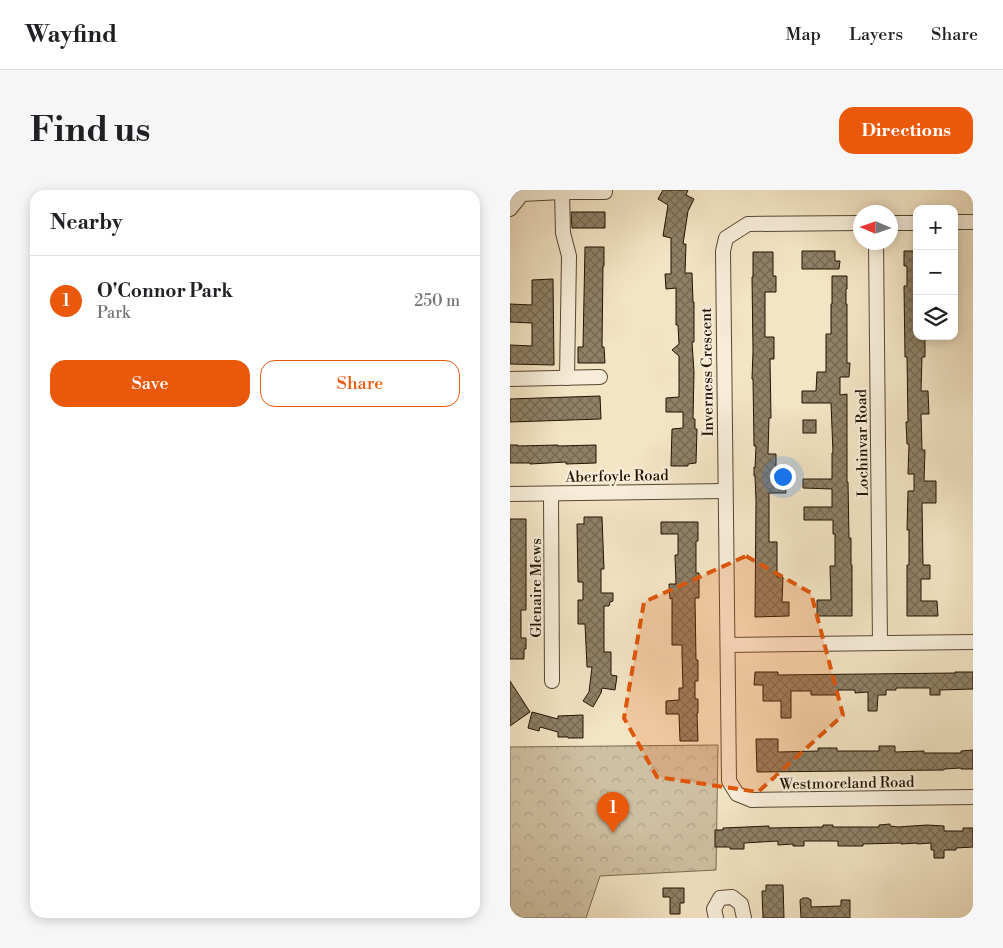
<!DOCTYPE html>
<html lang="en">
<head>
<meta charset="utf-8">
<style>
	body { margin:0; font-family:"Libre Bodoni",serif; background:#f6f6f6; color:#202124 }
	.controls { position:absolute; right:15px; top:15px; display:grid; overflow:hidden; border-radius:10px; box-shadow:0 2px 12px #0003 }
	.controls button { width:45px; height:45px; display:grid; place-items:center; padding:0; border:0; border-bottom:1px solid #e0e0e0; background:#fff; color:#202124; font:25px sans-serif }
	.compass { position:absolute; left:343px; top:15px; width:45px; height:45px; border-radius:50%; background:#fff; box-shadow:0 2px 12px #0003; rotate:272deg }
	.you { position:absolute; left:272px; top:286px; width:18px; height:18px; margin:-12px; border:4px solid #fff; border-radius:50%; background:#1a73e8; box-shadow:0 0 0 8px #1a73e833 }
	.badge { display:grid; place-items:center; width:32px; height:32px; border-radius:50%; background:#ea580c; color:#fff; font-size:16px; font-weight:700 }
	.pin { position:absolute; translate:-50% -41px; filter:drop-shadow(0 1px 2px #0008) }
	.pin::after { content:''; position:absolute; top:26px; width:18px; height:15px; background:inherit; clip-path:polygon(0 0,100% 0,50% 100%) }
	.list { margin:0; padding:0; list-style:none }
	h2 { display:flex; justify-content:space-between; align-items:center; height:65px; margin:0; padding:0 20px; font-size:21px }
	h2 small { font-size:16px; font-weight:400; color:#757577 }
	.list li { display:grid; grid-template-columns:32px 1fr auto; gap:15px; align-items:center; box-sizing:border-box; height:90px; padding:0 20px; border-top:1px solid #e0e0e0 }
	.list b { display:block; font-size:19px; white-space:nowrap }
	.list p { margin:0; font-size:16px; white-space:nowrap; color:#757577 }
	.list em { font-size:16px; font-style:normal; color:#757577 }
	.actions { display:flex; gap:10px; padding:15px 20px }
	.actions a { flex:1; padding:11px 0; border:1px solid #ea580c; border-radius:15px; text-align:center; font-size:18px; color:#ea580c }
	.actions .main { background:#ea580c; color:#fff }
	.icon { flex:none; width:28px; height:28px; fill:none; stroke:currentColor; stroke-width:2; stroke-linecap:round; stroke-linejoin:round }
	.map { position:relative; flex:none; width:463px; height:728px; overflow:hidden; border-radius:15px }
	header { display:flex; align-items:center; gap:30px; box-sizing:border-box; height:70px; padding:0 25px; background:#fff; border-bottom:1px solid #e0e0e0 }
	header strong { font-size:24px }
	nav { display:flex; gap:28px; margin-inline-start:auto; font-size:18px }
	.intro { display:flex; align-items:center; justify-content:space-between; box-sizing:border-box; height:120px; padding:0 30px }
	h1 { margin:0; font-size:35px }
	.button { padding:12px 22px; border-radius:15px; background:#ea580c; color:#fff; font-size:18px; font-weight:700 }
	main { display:flex; gap:30px; padding:0 30px }
	aside { flex:1; background:#fff; border-radius:15px; box-shadow:0 2px 12px #0003 }
	.map>svg:first-child { display:block }
	.park { fill:url(#park-crowns); stroke:#7a6a52 }
	.building { fill:url(#building-cross-hatch); stroke:#231301 }
	.lines { fill:none; stroke-linecap:round; stroke-linejoin:round }
	.minor-casing { stroke:#574732; stroke-width:16 }
	.minor { stroke:#f7edd9; stroke-width:14 }
	.marked { fill:#de560b; fill-opacity:0.2; stroke:#de560b; stroke-width:4; stroke-dasharray:10 6; stroke-linejoin:round }
	.labels { text-anchor:middle; stroke-width:4.5; stroke-linejoin:round; paint-order:stroke }
	.street-label { font-size:15px; fill:#231301; stroke:#f7edd9 }
</style>
</head>
<body>
<header>
<strong>Wayfind</strong>
<nav><a>Map</a><a>Layers</a><a>Share</a></nav>
</header>
<div class="intro"><h1>Find us</h1><a class="button">Directions</a></div>
<main>
<aside>
<h2>Nearby<small></small></h2>
<ul class="list">
<li><span class="badge">1</span><div><b>O'Connor Park</b><p>Park</p></div><em>250 m</em></li>
</ul>
<div class="actions"><a class="main">Save</a><a>Share</a></div>
</aside>
<div class="map">
<svg width="463" height="728" viewBox="0 0 463 728">
	<defs>
		<pattern id="park-crowns" width="20" height="18" patternUnits="userSpaceOnUse" patternTransform="scale(1.25)"><rect width="20" height="18" fill="#d0c0a3"/><path d="M2 6a3 3 0 1 1 6 0M12 15a3 3 0 1 1 6 0" fill="none" stroke="#b2a48b"/></pattern>
		<pattern id="building-cross-hatch" width="8" height="8" patternUnits="userSpaceOnUse" patternTransform="scale(1.25)"><rect width="8" height="8" fill="#8f8066"/><path d="M0 0l8 8M0 8l8-8" fill="none" stroke="#746852"/></pattern>
	</defs>
	<rect width="100%" height="100%" fill="#f3e4c4"/>
	<filter id="stains"><feTurbulence type="fractalNoise" baseFrequency=".004" numOctaves="4"/><feColorMatrix values="0 0 0 0 .2 0 0 0 0 .09 0 0 0 0 .02 0 0 0 .5 -.17"/></filter>
	<radialGradient id="worn" r=".72"><stop offset=".6" stop-color="#630" stop-opacity="0"/><stop offset="1" stop-color="#630" stop-opacity=".3"/></radialGradient>
	<path class="park" d="M208,555L206,680L90,686L76,728H0V557Z"/>
	<g class="building">
		<path d="M153,0H178L176,5L184,9L178,21L173,54H176L175,83H182L183,112H184V152H182L184,182L183,229H185V239H187L186,273L178,274V276H161L162,239L173,238V222H156V208L169,207V166L162,160L169,154L168,135H166V98L156,99L155,84H161V48L153,46L158,15L148,9Z"/>
		<path d="M61,22H95V38H62Z"/>
		<path d="M75,57H94V76H93L92,157H94L95,173H68V157H73Z"/>
		<path d="M292,61H325V71H330L329,79H292Z"/>
		<path d="M394,61H407V146H415V167H412L411,201H418L419,224H411L412,260H415L414,291H426V313H412L413,375H420V389H411V411H427L428,426H397V375H399V340H397L398,301H404V284H398L399,254H397L396,232H398L397,167H395L394,96H397V76H394Z"/>
		<path d="M243,62H263V86H266V102H255V147H264V169H260L261,228H259L258,264H266V291H272V295L275,294L276,303H259V352H267V387H273L272,412H279V426L245,427L246,310L245,286H244V277L245,278L246,256H244L243,189H242L243,161L242,87H243Z"/>
		<path d="M322,86H337V99H336V114H337V173H340L339,187H330V205L337,204V292H338L339,348H341V375H342V426H307V410H321L320,376H325V344H323V330H294V317H322V299L293,298V289H322V263H323L321,213H292V201H306L307,182H316V144H321V114H322Z"/>
		<path d="M43,89L44,175L0,174V155L22,156V133L0,132V114L22,115V90Z"/>
		<path d="M90,206L91,229L0,232V209Z"/>
		<rect x="293" y="230" width="13" height="13"/>
		<path d="M0,255H8V256L48,255V256L86,255V273L56,274V272L20,274V273H0Z"/>
		<path d="M74,327H92L94,379H91V403H103V411L100,412L99,416H94V462H101V485L107,486L105,500L92,498L91,503L83,517L73,511L79,502L82,477H77L75,434H68V410H73V392H68L67,334H74Z"/>
		<path d="M0,329H16V420H11V448H16V459H14V469H0Z"/>
		<path d="M151,332H188V351H186V383H189V408H185L186,470H188V491H185V509H188V523H187L188,551H170L169,524H156V511L169,510V498H173L172,464V455H162V408L160,409L159,394H166L165,365H168V344H151Z"/>
		<path d="M245,482H268V485L445,483V482H463V499L430,500V505H420V498H386V500H376V505H368L367,521H358V502L345,503V500H328V505H301V501H281V528H271V511H253V495H244Z"/>
		<path d="M0,491L20,522L0,536Z"/>
		<path d="M22,522L48,529V526L73,525V548H58V547H48V542L30,537L29,541L18,538Z"/>
		<path d="M246,549H268V562L308,561V558H327V561H369V556H385V562L414,561V563H451V561L463,560V579H451V578L434,579V580L247,582Z"/>
		<path d="M380,634V636L388,637L417,635L434,636V641H453V638H463V657L446,658V660H434V668H424V660H421V653L407,654V653L391,654V653L353,654V656H328V651H294V656H283V654L268,655V651L234,653V659H220V657H205V640H213V638L259,636V638L313,637V635H323V637H369V635Z"/>
		<path d="M256,695H273L274,728H253L252,701H256Z"/>
		<path d="M153,698H174V713H170V724H160V707H153Z"/>
		<path d="M293,708H298L301,710V717L331,716V710H340V728H291L290,710Z"/>
	</g>
	<g class="lines">
		<defs>
			<g id="minor">
				<path d="M52,2L53,43L59,66L57,188"/>
				<path d="M0,19L12,4L52,2H95"/>
				<path d="M444,32H463"/>
				<path d="M350,33L238,34L216,48L213,61L219,591L227,604L242,610L463,607"/>
				<path d="M380,33H407"/>
				<path d="M366,52L370,453"/>
				<path d="M0,189L90,187"/>
				<path d="M0,304L215,301"/>
				<path d="M41,304L42,491"/>
				<path d="M218,455L463,452"/>
				<path d="M206,728L204,719L210,708L222,707L231,714L234,728"/>
			</g>
		</defs>
		<use href="#minor" class="minor-casing"/>
		<use href="#minor" class="minor"/>
	</g>
	<path class="marked" d="M236,366L301,403L333,525L248,602L147,587L114,528L134,412Z"/>
	<g class="labels">
		<g class="street-label">
			<text transform="translate(197 182) rotate(-91)" y="5">Inverness Crescent</text>
			<text transform="translate(352 253) rotate(-91)" y="5">Lochinvar Road</text>
			<text transform="translate(107 286) rotate(-1)" y="5">Aberfoyle Road</text>
			<text transform="translate(26 398) rotate(-90)" y="5">Glenaire Mews</text>
			<text transform="translate(337 593) rotate(-1)" y="5">Westmoreland Road</text>
		</g>
	</g>
	<rect width="100%" height="100%" filter="url(#stains)"/>
	<rect width="100%" height="100%" fill="url(#worn)"/>
</svg>
<div class="controls">
<button>+</button>
<button>−</button>
<button><svg class="icon" aria-label="layers" viewBox="0 0 24 24"><path d="M12 4l9 5-9 5-9-5zM3 14l9 5 9-5"/></svg></button>
</div>
<svg class="compass" viewBox="-18 -18 36 36"><path d="M0-13l5 13h-10z" fill="#e53935"/><path d="M0 13l5-13h-10z" fill="#757577"/></svg>
<div class="you"></div>
<div class="pin badge" style="left:103px;top:643px">1</div>
</div>
</main>
</body>
</html>
